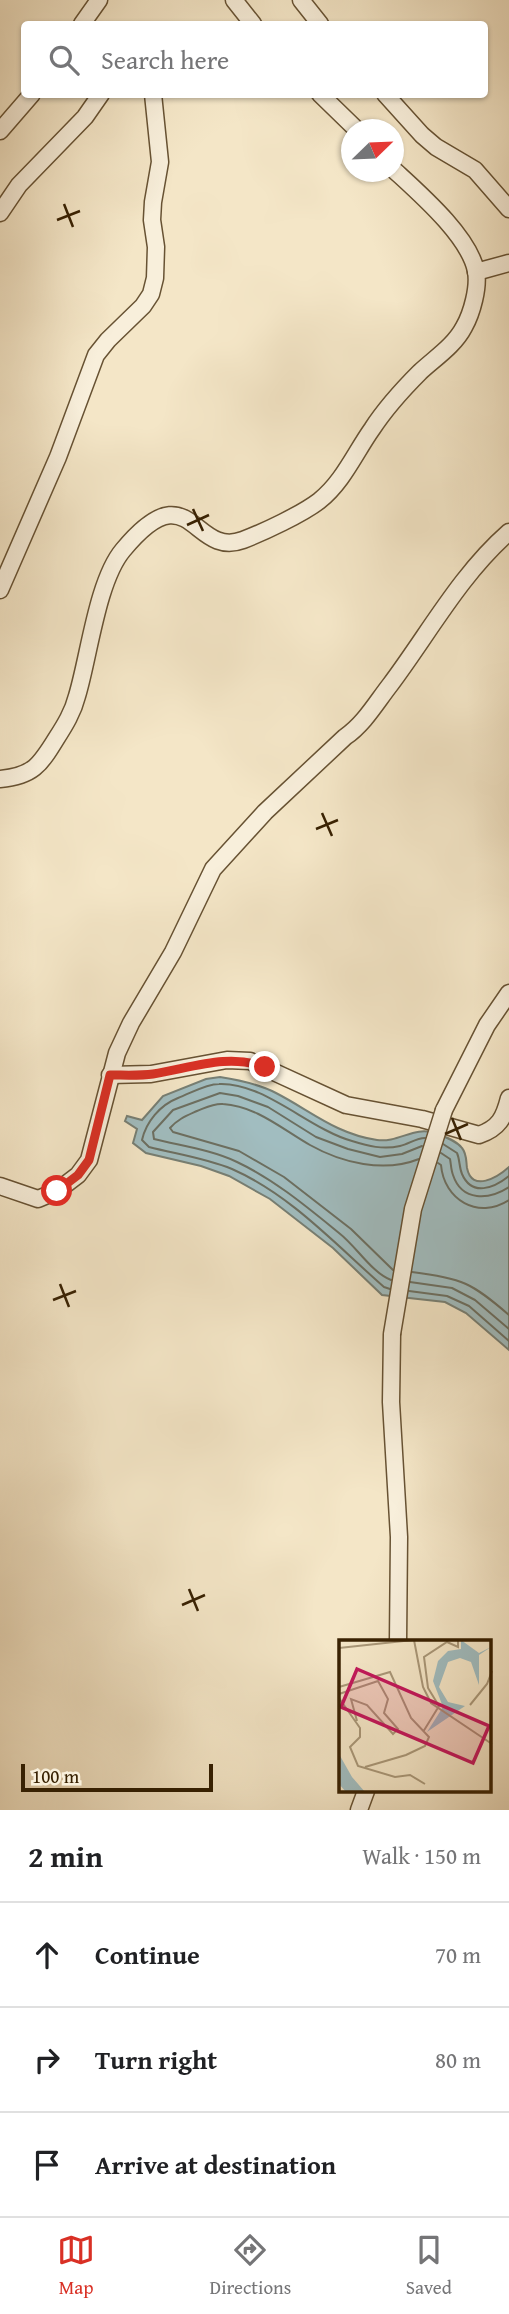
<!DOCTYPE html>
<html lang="en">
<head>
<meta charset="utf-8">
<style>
	body { margin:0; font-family:"Gentium Book Plus",serif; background:#f6f6f6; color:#202124 }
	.compass { position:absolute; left:341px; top:119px; width:63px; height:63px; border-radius:50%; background:#fff; box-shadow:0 2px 5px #0004; rotate:67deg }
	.scale { position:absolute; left:21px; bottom:18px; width:192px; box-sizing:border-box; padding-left:7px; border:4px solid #382102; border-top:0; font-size:19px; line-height:24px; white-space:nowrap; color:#382102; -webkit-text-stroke:5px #f8efdb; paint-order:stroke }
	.stop { position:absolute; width:21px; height:21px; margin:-16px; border:5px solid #d93025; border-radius:50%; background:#fff }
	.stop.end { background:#d93025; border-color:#fff; box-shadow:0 2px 7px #0008 }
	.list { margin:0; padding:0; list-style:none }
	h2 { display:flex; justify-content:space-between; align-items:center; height:91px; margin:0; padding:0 28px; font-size:30px }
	h2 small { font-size:23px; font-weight:400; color:#757577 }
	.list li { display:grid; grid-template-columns:46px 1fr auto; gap:21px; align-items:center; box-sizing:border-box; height:105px; padding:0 28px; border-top:2px solid #e0e0e0 }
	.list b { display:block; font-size:26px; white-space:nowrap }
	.list em { font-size:23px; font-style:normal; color:#757577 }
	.icon { flex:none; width:38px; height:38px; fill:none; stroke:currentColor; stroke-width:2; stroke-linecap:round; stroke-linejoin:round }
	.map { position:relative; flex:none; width:509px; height:1810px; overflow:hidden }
	.search { position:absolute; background:#fff; box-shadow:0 2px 5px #0004; left:21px; right:21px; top:21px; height:77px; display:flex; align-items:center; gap:18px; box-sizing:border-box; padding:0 24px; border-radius:7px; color:#757577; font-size:26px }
	.sheet { height:406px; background:#fff }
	nav { display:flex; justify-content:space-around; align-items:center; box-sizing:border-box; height:98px; border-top:2px solid #e0e0e0; background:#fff; font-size:19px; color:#757577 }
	nav a { display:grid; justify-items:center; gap:4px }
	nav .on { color:#d93025 }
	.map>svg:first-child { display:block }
	.water { fill:#a1bdc0; stroke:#777f74; stroke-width:2 }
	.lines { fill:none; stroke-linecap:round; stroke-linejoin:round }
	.shore { stroke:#6c6f61; stroke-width:2 }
	.minor-casing { stroke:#675233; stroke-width:19 }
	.minor { stroke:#f8efdb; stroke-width:16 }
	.minor-bridge-casing { stroke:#675233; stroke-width:19; stroke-linecap:butt }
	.minor-bridge { stroke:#f8efdb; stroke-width:16 }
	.route { stroke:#d93025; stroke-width:9 }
	.ticks { fill:none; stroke:#382102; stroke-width:2.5 }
	.inset-road { fill:none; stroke:#a99778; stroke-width:2 }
	.view { fill:#c2185b; fill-opacity:0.15; stroke:#c2185b; stroke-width:3.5 }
	.inset-edge { fill:none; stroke:#382102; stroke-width:3.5 }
</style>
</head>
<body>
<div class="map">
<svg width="509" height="1810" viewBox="0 0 509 1810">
	<rect width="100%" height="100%" fill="#f4e6c7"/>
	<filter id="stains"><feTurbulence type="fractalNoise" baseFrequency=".00286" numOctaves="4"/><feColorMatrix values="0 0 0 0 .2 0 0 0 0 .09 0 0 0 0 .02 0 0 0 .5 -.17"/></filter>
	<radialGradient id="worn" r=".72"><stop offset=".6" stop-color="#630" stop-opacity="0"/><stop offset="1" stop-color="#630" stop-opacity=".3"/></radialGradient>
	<path class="water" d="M220,1077C239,1080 259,1084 276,1093C311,1111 336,1134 377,1140C398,1143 415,1126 434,1133C443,1136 456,1140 462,1148C467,1154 466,1161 467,1168C472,1193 498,1177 509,1167V1350L466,1313L445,1302L382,1295L333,1248L270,1199L229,1176L201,1166L146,1153L133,1143L137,1129L125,1121L127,1116L142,1120L163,1096L206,1079Z"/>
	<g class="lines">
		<g class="shore">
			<path d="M443,1144L457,1153C460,1160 459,1167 462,1174C472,1197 494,1188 509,1176"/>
			<path d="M441,1153L450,1159C451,1164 451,1170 453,1175C462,1202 489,1200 509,1187"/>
			<path d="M438,1163L441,1165C444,1200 478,1220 509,1200"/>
			<path d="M393,1270L351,1229L284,1177L239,1151L173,1132L170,1128C178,1119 186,1116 197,1111C205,1108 214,1103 223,1104C256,1106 282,1129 310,1145C342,1163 384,1173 419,1159"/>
			<path d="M412,1272C462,1278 472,1283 509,1315"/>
			<path d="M391,1280C371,1272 357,1247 339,1233C307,1207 275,1180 237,1162C212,1150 182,1146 154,1139L153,1132L173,1110L220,1093L238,1096L268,1107L316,1137L348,1149L380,1157L402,1154L422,1146"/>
			<path d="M410,1282L452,1288L475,1300L509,1329"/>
			<path d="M390,1289L384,1287C336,1245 291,1195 232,1169C205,1158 176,1154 149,1147L142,1140C146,1122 160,1105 178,1098C191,1093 206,1084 219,1084C264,1082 309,1129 352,1141C368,1146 383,1150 400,1146C409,1144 416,1138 425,1138"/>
			<path d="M409,1291L447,1296L469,1306L509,1341"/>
		</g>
		<defs>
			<g id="minor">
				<path d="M234,0L253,24"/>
				<path d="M301,0L320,24"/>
				<path d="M82,24L99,0"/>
				<path d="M320,94L357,130"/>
				<path d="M385,94L422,135L436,147L475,170L509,209"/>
				<path d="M0,131L32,94"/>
				<path d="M0,213L19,185L85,117L101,94"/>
				<path d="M476,272L509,263"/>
				<path d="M0,590L58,457L96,355L108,340L143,306L151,294L155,278L156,247L152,220L153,202L160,162L153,94"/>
				<path d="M0,779C33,776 40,765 56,739C65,725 73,712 77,696C89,657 97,581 123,550C191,468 192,559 243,540C264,532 302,514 319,501C343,482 355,453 372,429C385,409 403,389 420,372C435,358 454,346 464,327C472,313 479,287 476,271C469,236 419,193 393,169"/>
				<path d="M110,1075L151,1074L227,1060L250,1061L346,1105L422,1119L479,1135C499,1128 504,1118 509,1098"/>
				<path d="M444,1110L487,1025L509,993"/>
				<path d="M0,1186L38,1199L57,1191L78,1175L89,1160L117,1053L131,1023L173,952L213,869L265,812L345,737C364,724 376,703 390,685C429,633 460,575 509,532"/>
				<path d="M392,1334L391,1402L399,1537L398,1642"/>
				<path d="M359,1810L366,1791"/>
			</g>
		</defs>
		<use href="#minor" class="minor-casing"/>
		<use href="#minor" class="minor"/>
		<defs>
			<path id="minor-bridge" d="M392,1334L413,1209L444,1110"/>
		</defs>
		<use href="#minor-bridge" class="minor-bridge-casing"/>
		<use href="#minor-bridge" class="minor-bridge"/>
	</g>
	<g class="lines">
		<path class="route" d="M57,1191L78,1175L89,1160L110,1075C124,1075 139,1076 153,1074C191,1068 228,1053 265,1067"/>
	</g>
	<path class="ticks" d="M64,204L73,227M57,220L80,211M193,509L203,531M187,525L209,515M322,813L332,836M316,829L338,820M452,1118L461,1140M445,1134L468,1124M60,1284L69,1307M53,1300L76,1291M189,1589L198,1611M182,1605L205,1595"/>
	<g transform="translate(339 1640)">
		<rect width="152" height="152" fill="#f4e6c7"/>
		<path d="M122,0L140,13L152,7L140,15V45L132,22L121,18L109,22L100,47L109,62L126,66L88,92L104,67L94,41L99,21L109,11L122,9ZM0,114L13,137L26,152H7L0,144Z" fill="#a1bdc0"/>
		<path class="inset-road" d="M75,0L84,47L92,63L153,104M0,8L74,0M0,47L51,32L72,78L90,97L86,106L67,115L26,127M0,54L39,41L49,59L45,73L59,89L54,94L28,65L12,59L18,81M0,58L21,88V97L11,107L19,126L56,137L71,135L86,144M131,65L148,44L153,31M84,92L100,66L89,48L85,17L108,2L119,7V0"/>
		<path class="view" d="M18,29L150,86L134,123L2,67Z"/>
		<rect width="152" height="152" class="inset-edge"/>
	</g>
	<rect width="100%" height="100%" filter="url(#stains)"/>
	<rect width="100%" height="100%" fill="url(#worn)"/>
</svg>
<svg class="compass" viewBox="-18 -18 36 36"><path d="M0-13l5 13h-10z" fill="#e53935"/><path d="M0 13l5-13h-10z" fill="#757577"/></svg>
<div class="scale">100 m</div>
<div class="stop" style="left:57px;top:1191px"></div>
<div class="stop end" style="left:265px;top:1067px"></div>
<div class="search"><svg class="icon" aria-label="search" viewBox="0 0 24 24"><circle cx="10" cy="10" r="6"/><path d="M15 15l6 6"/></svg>Search here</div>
</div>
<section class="sheet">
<h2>2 min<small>Walk · 150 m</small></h2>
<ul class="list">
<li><svg class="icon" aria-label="ahead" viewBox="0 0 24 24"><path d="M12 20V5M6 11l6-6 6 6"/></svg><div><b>Continue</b></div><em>70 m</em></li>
<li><svg class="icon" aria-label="right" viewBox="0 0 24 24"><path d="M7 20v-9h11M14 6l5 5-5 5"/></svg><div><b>Turn right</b></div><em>80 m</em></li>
<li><svg class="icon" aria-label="arrive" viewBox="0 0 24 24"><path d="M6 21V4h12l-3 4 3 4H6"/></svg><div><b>Arrive at destination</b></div></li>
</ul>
</section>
<nav>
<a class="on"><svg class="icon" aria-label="map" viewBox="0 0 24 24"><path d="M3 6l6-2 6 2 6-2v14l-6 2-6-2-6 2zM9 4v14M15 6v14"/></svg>Map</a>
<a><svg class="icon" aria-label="directions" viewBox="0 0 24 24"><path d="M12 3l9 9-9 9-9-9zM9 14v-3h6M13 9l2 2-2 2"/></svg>Directions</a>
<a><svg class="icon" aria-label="saved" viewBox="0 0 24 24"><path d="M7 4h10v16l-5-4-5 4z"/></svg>Saved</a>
</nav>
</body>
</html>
